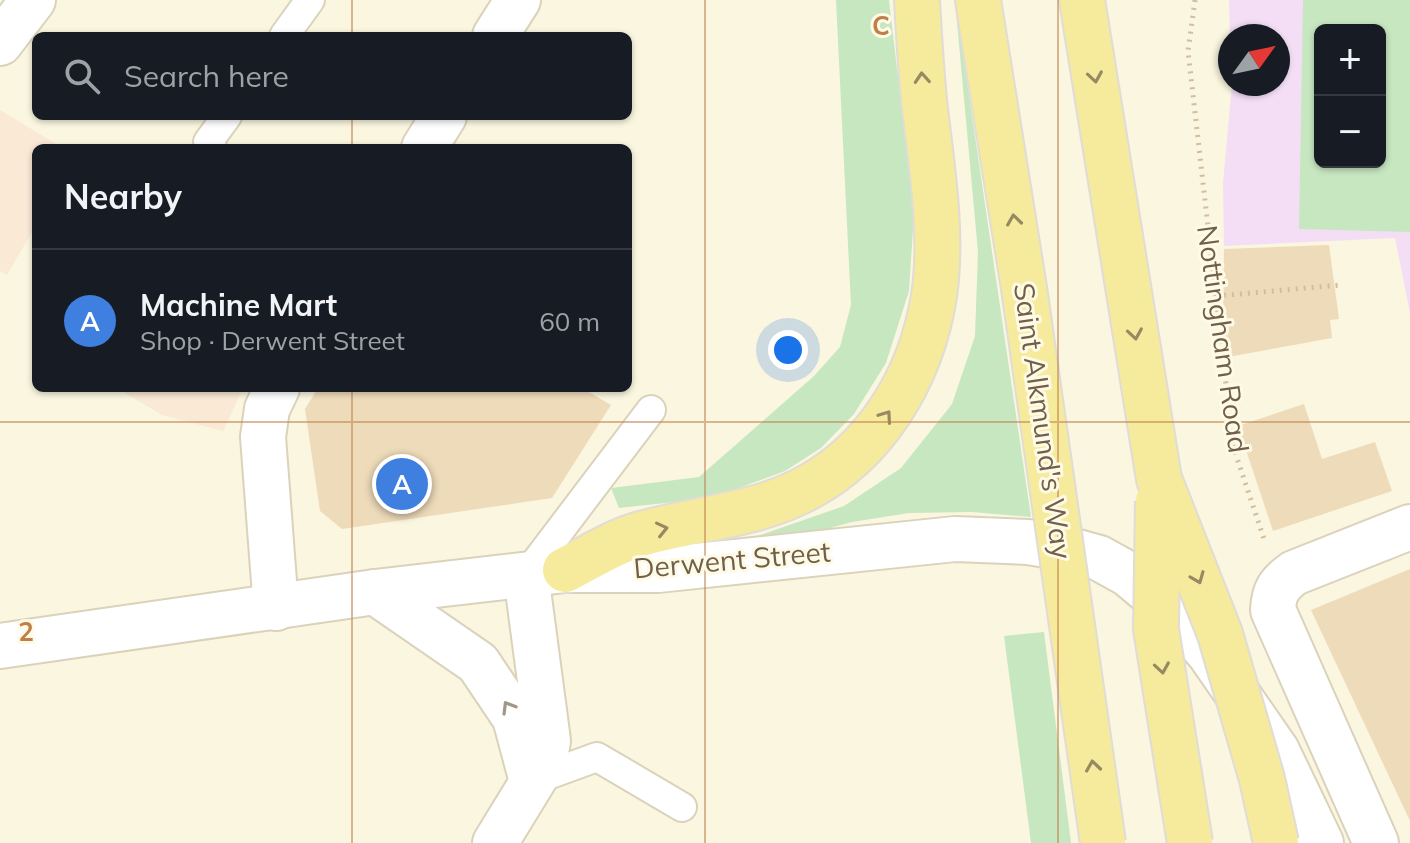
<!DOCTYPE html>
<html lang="en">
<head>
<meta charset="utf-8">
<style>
	body { margin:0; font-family:Mulish,sans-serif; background:#242831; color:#f1f3f6 }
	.controls { position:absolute; right:24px; top:24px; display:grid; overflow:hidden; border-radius:12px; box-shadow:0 2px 6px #0004 }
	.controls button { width:72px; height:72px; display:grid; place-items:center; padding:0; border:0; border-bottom:2px solid #363941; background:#171b24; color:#f1f3f6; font:40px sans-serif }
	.compass { position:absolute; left:1218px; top:24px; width:72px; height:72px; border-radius:50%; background:#171b24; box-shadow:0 2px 6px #0004; rotate:57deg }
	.you { position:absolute; left:788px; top:350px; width:28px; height:28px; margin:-20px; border:6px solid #fff; border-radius:50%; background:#1a73e8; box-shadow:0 0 0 12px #1a73e833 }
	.badge { display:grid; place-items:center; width:52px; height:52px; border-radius:50%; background:#de8e4b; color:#fff; font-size:26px; font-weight:700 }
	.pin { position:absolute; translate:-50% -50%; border:4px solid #fff; box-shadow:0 2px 8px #0006 }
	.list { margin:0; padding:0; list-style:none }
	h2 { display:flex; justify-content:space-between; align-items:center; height:104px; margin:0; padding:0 32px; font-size:34px }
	h2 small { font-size:26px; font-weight:400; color:#9ea1a6 }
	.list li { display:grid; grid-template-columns:52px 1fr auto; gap:24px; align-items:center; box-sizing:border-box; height:144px; padding:0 32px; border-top:2px solid #363941 }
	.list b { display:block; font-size:30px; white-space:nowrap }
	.list p { margin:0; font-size:26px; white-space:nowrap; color:#9ea1a6 }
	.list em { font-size:26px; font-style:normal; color:#9ea1a6 }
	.icon { flex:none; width:44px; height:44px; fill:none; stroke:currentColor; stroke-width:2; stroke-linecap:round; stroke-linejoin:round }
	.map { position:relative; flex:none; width:1410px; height:843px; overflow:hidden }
	.search { position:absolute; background:#171b24; box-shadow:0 2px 6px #0004; left:32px; top:32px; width:600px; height:88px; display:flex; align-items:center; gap:20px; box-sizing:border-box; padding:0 28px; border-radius:12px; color:#9ea1a6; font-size:30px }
	.panel { position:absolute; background:#171b24; box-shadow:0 2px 6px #0004; left:32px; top:144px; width:600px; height:248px; border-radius:12px }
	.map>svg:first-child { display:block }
	.commercial { fill:#fae9d5 }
	.education { fill:#f3def6; fill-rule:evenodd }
	.green { fill:#c7e7c0; fill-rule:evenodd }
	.building { fill:#eedbba }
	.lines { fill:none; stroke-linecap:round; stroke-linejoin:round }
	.service-casing { stroke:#dbd2bb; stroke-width:32 }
	.minor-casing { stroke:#dbd2bb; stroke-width:48 }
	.tertiary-casing { stroke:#dbd2bb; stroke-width:48 }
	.primary-casing { stroke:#e0dcd7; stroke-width:48 }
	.path { stroke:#d2be9e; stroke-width:5; stroke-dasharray:2 6; stroke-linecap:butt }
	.service { stroke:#fff; stroke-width:28 }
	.minor { stroke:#fff; stroke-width:44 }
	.tertiary { stroke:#fff; stroke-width:44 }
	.primary { stroke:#f6ea9c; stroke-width:44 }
	.primary-bridge-casing { stroke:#e0dcd7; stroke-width:48; stroke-linecap:butt }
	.primary-bridge { stroke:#f6ea9c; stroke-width:44 }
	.oneway { stroke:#988962 }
	.oneway2 { stroke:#a29889 }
	.grid { fill:none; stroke:#bd804a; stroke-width:2; stroke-opacity:0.55 }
	.labels { text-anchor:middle; stroke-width:6; stroke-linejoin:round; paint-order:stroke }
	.street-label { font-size:28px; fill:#706049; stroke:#fefae6 }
	.grid-label { font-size:26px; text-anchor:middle; font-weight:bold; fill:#bd804a; stroke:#fefae6; stroke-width:6; stroke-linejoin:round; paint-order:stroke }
</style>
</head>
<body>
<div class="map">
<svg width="1410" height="843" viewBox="0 0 1410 843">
	<rect width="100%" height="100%" fill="#faf6e0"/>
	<g class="commercial">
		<path d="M0,110L63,148H36V225L7,275L0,271Z"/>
		<path d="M117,388H243L223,431L162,415Z"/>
	</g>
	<path class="education" d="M1229,0H1410V313L1395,238L1224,246L1223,183L1232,84H1278V36H1230ZM1320,30H1380V162H1320Z"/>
	<g class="green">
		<path d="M836,0H889L914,214L909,291L886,363L854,414L821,448L785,471L711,498L619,508L611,488L699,477L814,376L840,347L851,305Z"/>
		<path d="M955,0L1031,517L972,512L909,513L852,522L779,542L726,547L844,506L901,468L952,404L975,336L978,252Z"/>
		<path d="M1303,0H1410V232L1299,229ZM1320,30H1380V162H1320Z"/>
		<path d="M1044,632L1071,843H1031L1004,636Z"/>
	</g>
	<g class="building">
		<path d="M1329,245L1339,319L1330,320L1332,338L1228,357L1223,321L1224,249Z"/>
		<path d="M318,388H582L611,405L552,498L342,529L320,511L305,409Z"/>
		<path d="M1304,404L1322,459L1375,442L1392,491L1273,531L1238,426Z"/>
		<path d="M1410,569V821L1311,610Z"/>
	</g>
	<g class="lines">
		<defs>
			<g id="service">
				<path d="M284,36L310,0"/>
				<path d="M212,148L208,142L227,116"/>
				<path d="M526,575L651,410"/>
				<path d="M531,781L597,757L682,807"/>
			</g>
			<g id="minor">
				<path d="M375,592L478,663L515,718L530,774"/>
				<path d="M495,843L544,763L548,741L526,575"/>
				<path d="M1376,843L1273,610C1274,591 1279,584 1294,573L1410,527"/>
			</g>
			<g id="tertiary">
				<path d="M495,36L518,0"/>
				<path d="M0,43L33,0"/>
				<path d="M424,148L444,116"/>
				<path d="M276,608L263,437L267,409L277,388"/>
				<path d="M0,646L375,592L565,570H658L955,539L1028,542L1059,547L1099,558L1128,574L1171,610L1209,653L1277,751L1321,843"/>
			</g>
			<g id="primary">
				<path d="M978,0L1024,288"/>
				<path d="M1082,0L1159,479"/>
				<path d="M565,570C589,558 615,541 641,534C693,519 750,516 799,492C875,455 921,378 934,296C943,235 932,169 925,109C921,73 919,36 917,0"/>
			</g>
		</defs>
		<use href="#service" class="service-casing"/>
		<use href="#minor" class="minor-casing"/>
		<use href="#tertiary" class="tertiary-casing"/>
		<use href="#primary" class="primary-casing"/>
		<g class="path">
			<path d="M1195,0L1188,51L1233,446L1264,539"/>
			<path d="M1216,296L1341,285"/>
		</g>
		<use href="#service" class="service"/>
		<use href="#minor" class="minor"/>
		<use href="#tertiary" class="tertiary"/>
		<use href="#primary" class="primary"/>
		<defs>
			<g id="primary-bridge">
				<path d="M1024,288L1103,843"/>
				<path d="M1159,479L1220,634L1262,779L1276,843"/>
				<path d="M1158,501L1156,629L1190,843"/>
			</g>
		</defs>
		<use href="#primary-bridge" class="primary-bridge-casing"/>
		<use href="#primary-bridge" class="primary-bridge"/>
	</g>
	<defs><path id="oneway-chevron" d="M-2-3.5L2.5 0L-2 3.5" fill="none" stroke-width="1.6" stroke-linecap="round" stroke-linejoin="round" transform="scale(2)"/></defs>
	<g class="oneway">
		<use href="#oneway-chevron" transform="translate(1095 77) rotate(81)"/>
		<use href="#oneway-chevron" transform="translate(922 78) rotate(-94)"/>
		<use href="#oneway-chevron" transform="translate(1014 220) rotate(-98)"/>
		<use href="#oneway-chevron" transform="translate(1135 334) rotate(81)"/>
		<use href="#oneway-chevron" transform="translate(886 416) rotate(-55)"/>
		<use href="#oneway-chevron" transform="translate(662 529) rotate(-13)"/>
		<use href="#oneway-chevron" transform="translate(1198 578) rotate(68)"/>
		<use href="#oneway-chevron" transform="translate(1162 668) rotate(81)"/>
		<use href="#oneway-chevron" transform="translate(1093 766) rotate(-98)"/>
	</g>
	<use class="oneway2" href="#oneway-chevron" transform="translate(508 707) rotate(-121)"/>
	<path class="grid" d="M352,0V36M705,0V843M1058,0V843M352,116V148M352,388V843M0,422H1410"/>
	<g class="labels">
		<g class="street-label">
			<text transform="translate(1223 339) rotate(82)" y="10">Nottingham Road</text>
			<text transform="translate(1043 421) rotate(82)" y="10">Saint Alkmund's Way</text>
			<text transform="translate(732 560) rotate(-5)" y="10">Derwent Street</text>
		</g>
	</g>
	<g class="grid-label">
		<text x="881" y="35">C</text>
		<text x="26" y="641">2</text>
	</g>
</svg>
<div class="controls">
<button>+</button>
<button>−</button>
</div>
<svg class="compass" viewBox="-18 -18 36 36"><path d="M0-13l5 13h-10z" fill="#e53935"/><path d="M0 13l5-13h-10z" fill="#9ea1a6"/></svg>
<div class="you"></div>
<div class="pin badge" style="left:402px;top:484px;background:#3f7fe0">A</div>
<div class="search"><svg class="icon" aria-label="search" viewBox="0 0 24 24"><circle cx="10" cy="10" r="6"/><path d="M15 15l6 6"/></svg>Search here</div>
<section class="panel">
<h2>Nearby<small></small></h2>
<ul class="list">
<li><span class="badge" style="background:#3f7fe0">A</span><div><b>Machine Mart</b><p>Shop · Derwent Street</p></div><em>60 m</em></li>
</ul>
</section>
</div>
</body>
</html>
